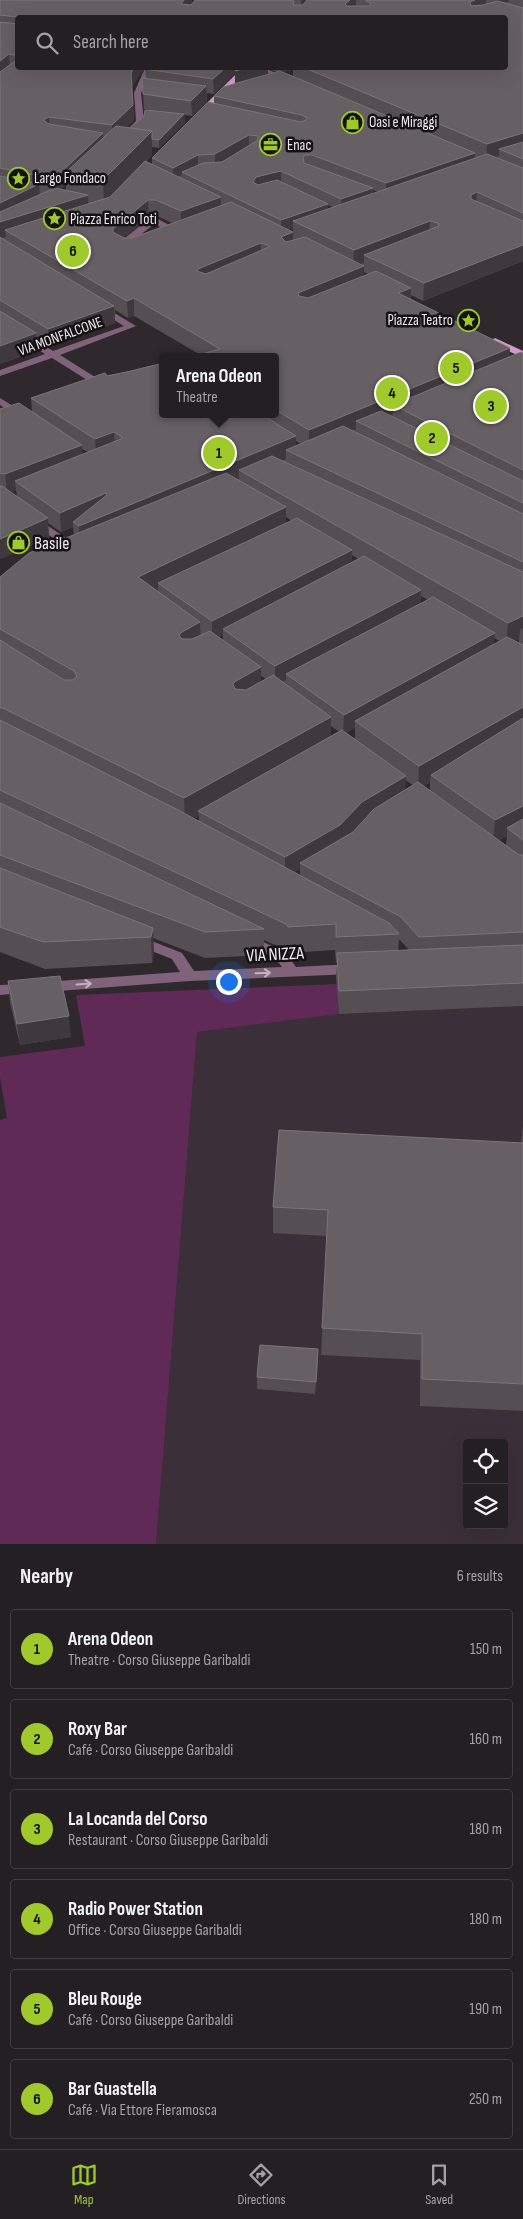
<!DOCTYPE html>
<html lang="en">
<head>
<meta charset="utf-8">
<style>
	body { margin:0; font-family:"Sofia Sans Condensed",sans-serif; background:#2b272a; color:#f1f3f6 }
	.controls { position:absolute; right:15px; bottom:15px; display:grid; overflow:hidden; border-radius:5px; box-shadow:0 5px 20px #0002 }
	.controls button { width:45px; height:45px; display:grid; place-items:center; padding:0; border:0; border-bottom:1px solid #403d40; background:#231f22; color:#f1f3f6; font:25px sans-serif }
	.you { position:absolute; left:228px; top:981px; width:18px; height:18px; margin:-12px; border:4px solid #fff; border-radius:50%; background:#1a73e8; box-shadow:0 0 0 8px #1a73e833 }
	.badge { display:grid; place-items:center; width:32px; height:32px; border-radius:50%; background:#a0c92b; color:#111; font-size:16px; font-weight:700 }
	.pin { position:absolute; translate:-50% -50%; border:2px solid #fff; box-shadow:0 1px 5px #0006 }
	.popup { position:absolute; left:159px; top:353px; width:120px; height:65px; box-sizing:border-box; display:grid; place-content:center; border-radius:5px; background:#231f22; filter:drop-shadow(0 1px 4px #0005); font-size:16px; white-space:nowrap; color:#a3a2a5 }
	.popup b { font-size:19px; color:#f1f3f6 }
	.popup::after { content:''; position:absolute; left:50%; top:100%; margin-left:-10px; border:10px solid transparent; border-top-color:#231f22 }
	.list { margin:0; padding:0; list-style:none }
	h2 { display:flex; justify-content:space-between; align-items:center; height:65px; margin:0; padding:0 20px; font-size:21px }
	h2 small { font-size:16px; font-weight:400; color:#a3a2a5 }
	.list li { display:grid; grid-template-columns:32px 1fr auto; gap:15px; align-items:center; box-sizing:border-box; height:80px; margin:0 10px 10px; padding:0 10px; border:1px solid #403d40; border-radius:5px }
	.list b { display:block; font-size:19px; white-space:nowrap }
	.list p { margin:0; font-size:16px; white-space:nowrap; color:#a3a2a5 }
	.list em { font-size:16px; font-style:normal; color:#a3a2a5 }
	.icon { flex:none; width:28px; height:28px; fill:none; stroke:currentColor; stroke-width:2; stroke-linecap:round; stroke-linejoin:round }
	.map { position:relative; flex:none; width:523px; height:1544px; overflow:hidden }
	.search { position:absolute; background:#231f22; box-shadow:0 5px 20px #0002; left:15px; right:15px; top:15px; height:55px; display:flex; align-items:center; gap:12px; box-sizing:border-box; padding:0 18px; border-radius:5px; color:#a3a2a5; font-size:19px }
	.sheet { height:605px; background:#231f22 }
	nav { display:flex; justify-content:space-around; align-items:center; box-sizing:border-box; height:70px; border-top:1px solid #403d40; background:#231f22; font-size:14px; color:#a3a2a5 }
	nav a { display:grid; justify-items:center; gap:2px }
	nav .on { color:#a0c92b }
	.map>svg:first-child { display:block }
	.built { fill:#3b3039; fill-rule:evenodd }
	.green { fill:#602a57 }
	.lines { fill:none; stroke-linecap:round; stroke-linejoin:round }
	.minor { fill:#80637a; fill-rule:evenodd }
	.major { fill:#d499c9; fill-rule:evenodd }
	.wall { fill:#554f53; fill-rule:evenodd }
	.shaded-wall { fill:#3f393d }
	.building { fill:#665f64; stroke:#7b7479; fill-rule:evenodd }
	.oneway { stroke:#c1b3be }
	.labels { text-anchor:middle; stroke-width:5; stroke-linejoin:round; paint-order:stroke }
	.far-poi-label { font-size:15px; fill:#ece8eb; stroke:#151214; text-anchor:start }
	.far-street-label { font-size:15px; fill:#ece8eb; stroke:#151214 }
	.poi-label { font-size:18px; fill:#ece8eb; stroke:#151214; text-anchor:start }
	.street-label { font-size:18px; fill:#ece8eb; stroke:#151214 }
</style>
</head>
<body>
<div class="map">
<svg width="523" height="1544" viewBox="0 0 523 1544">
	<rect width="100%" height="100%" fill="#2f292d"/>
	<path class="built" d="M523,1006V1544H156L197,1032L339,1014ZM467,1443H504V1525H467Z"/>
	<path class="green" d="M337,984L339,1014L197,1032L156,1544H0V1120L7,1118L0,1077V1057L85,1046L76,995Z"/>
	<g class="lines">
		<g class="minor">
			<path d="M145,68H152L141,93L144,121L131,132L127,130L136,121L134,93Z"/>
			<path d="M255,68H264L291,79L284,81Z"/>
			<path d="M150,218H156L184,233L177,235L154,224L123,249H116V245Z"/>
			<path d="M101,305L136,326L60,355L106,384V388H100L52,358L0,376V370L45,354L0,325V318L53,351L124,326L98,310V306Z"/>
			<path d="M0,398L26,414V418H20L0,405Z"/>
			<path d="M35,517L79,547L80,549L79,551H71L31,522L30,520L31,518Z"/>
			<path d="M139,936L182,953L194,971L282,967L275,958L245,944L243,941L245,938L250,936L285,952L296,967L352,964L357,966L359,969L357,972L352,974L190,981L45,992L40,990L38,987L40,984L45,982L180,972L172,959L134,944L132,941L134,938Z"/>
			<path d="M25,984L30,986L32,989L30,992L0,995V985Z"/>
		</g>
		<g class="major">
			<path d="M242,68H250L204,116H198V112Z"/>
			<path d="M495,338L523,351V358L492,343L490,341Z"/>
		</g>
	</g>
	<g class="wall">
		<path d="M0,0H192V4L195,0H523V261L423,301L411,295V299L509,357L523,353V1006L339,1014L336,977L337,963H336L335,950L288,953L286,950L264,940V955L205,958L153,938L154,954L152,963L45,969L0,952V577L74,535L73,527L61,532L48,523L49,538L0,559V409L32,412L31,398L107,376L163,414H275V357L199,354L134,316L128,318L115,310V323L49,346L36,338L37,351L0,364ZM18,18L506,68H146L145,69L146,79L142,78L144,109L151,110L130,128H126L134,120L132,87L144,68H18ZM268,69L277,72L268,74ZM293,70V76L282,72L287,71ZM235,73V83L214,96V103L152,158V164L146,162L152,155V147L159,148L185,123L184,115L192,116L207,101V93L214,94ZM66,185V190L61,189ZM373,190L378,192L373,194ZM328,205L333,207L328,209ZM157,216L172,223L132,238L124,237L149,217ZM293,228V232L288,229ZM364,272L368,274L364,276ZM296,441L301,444L296,445ZM82,449L88,452L82,454ZM16,490L17,496L10,492ZM286,517L292,521L286,524ZM352,555L358,559L351,563ZM421,596L428,600L420,604ZM223,635V640L219,637ZM494,638L500,641L494,645ZM519,639V643L514,641ZM261,676L266,679L261,681ZM331,726L339,732L331,737ZM355,728V739L346,733ZM405,780L413,785L405,790ZM430,782V790L424,786ZM199,816V821L194,819ZM507,836L506,845L499,840ZM300,869V875L294,872ZM399,940H400L409,950L398,951Z"/>
		<path d="M8,981L71,1037L20,1045L10,1002Z"/>
		<path d="M523,1126V1411L420,1406V1360L321,1355L327,1236L273,1233V1207L521,1143Z"/>
		<path d="M318,1361L315,1394L257,1389V1377Z"/>
	</g>
	<g class="shaded-wall">
		<path d="M184,0H192V4L182,18L181,4Z"/>
		<path d="M301,0H308L301,8Z"/>
		<path d="M350,0H356V9L346,18L345,4Z"/>
		<path d="M475,0H486L485,10L469,16L470,2Z"/>
		<path d="M497,0H509V2L497,6Z"/>
		<path d="M9,54L10,69L0,77V61Z"/>
		<path d="M134,68H144L131,88V73Z"/>
		<path d="M225,68H268V76L235,86V73L214,94L213,79Z"/>
		<path d="M280,68H293V70L280,72Z"/>
		<path d="M206,86L207,101L192,116L191,101Z"/>
		<path d="M133,105L134,120L112,141V125Z"/>
		<path d="M184,114L185,123L159,148V140Z"/>
		<path d="M49,117L50,132L43,120Z"/>
		<path d="M152,131V155L104,205L103,180Z"/>
		<path d="M103,133L104,148L65,173L66,185L58,192L54,195L53,179Z"/>
		<path d="M523,133V149H499V156L486,160L487,144Z"/>
		<path d="M249,135V146L215,166V154Z"/>
		<path d="M475,153L474,165L386,195V183Z"/>
		<path d="M198,155V167L182,172V175L173,180V168Z"/>
		<path d="M281,171V183L253,194V182L256,177Z"/>
		<path d="M39,184L40,201L0,220V203Z"/>
		<path d="M373,188L372,200L341,211V199Z"/>
		<path d="M477,192L476,208L470,212L471,195Z"/>
		<path d="M88,195L89,211L5,230L6,237L0,239V222Z"/>
		<path d="M221,197V214L181,228V211Z"/>
		<path d="M148,200L149,217L114,246L113,229Z"/>
		<path d="M328,204V216L293,221V228L281,232V220Z"/>
		<path d="M430,221L429,237L364,255V263L353,267L354,250Z"/>
		<path d="M293,232V249L281,254V237Z"/>
		<path d="M261,243V260L198,286L197,271L198,269Z"/>
		<path d="M523,245V261L423,301L424,283Z"/>
		<path d="M364,266V283L298,310V293Z"/>
		<path d="M411,288L410,306L398,293Z"/>
		<path d="M134,298V316L128,318L127,301Z"/>
		<path d="M114,306L115,323L49,346L48,329Z"/>
		<path d="M36,333L37,351L0,364V346Z"/>
		<path d="M510,348L509,366L393,405V414L365,426L356,421V429L309,449V430Z"/>
		<path d="M114,432L115,451L96,458L95,439Z"/>
		<path d="M296,436V455L286,450V459L248,475L239,470V479L80,546L79,526Z"/>
		<path d="M82,445L83,464L15,481L16,490L7,493L5,474Z"/>
		<path d="M106,493L107,512L73,522V527L61,532L60,513Z"/>
		<path d="M286,507V531L158,583V592L138,577Z"/>
		<path d="M48,518L49,538L0,559V539Z"/>
		<path d="M352,550L351,569L223,629V635L212,641V621Z"/>
		<path d="M421,590L420,609L286,674V680L275,686V666Z"/>
		<path d="M523,616V628L520,630L519,639L506,645L508,623Z"/>
		<path d="M200,622L201,647L183,657L179,635L182,632Z"/>
		<path d="M495,633L493,652L355,721V728L343,735L344,715Z"/>
		<path d="M261,667V692L236,705L233,684L236,681Z"/>
		<path d="M523,707V728L431,775L430,782L418,789L419,766Z"/>
		<path d="M331,717V742L198,811L199,816L185,824L184,798Z"/>
		<path d="M406,776L405,796L340,846L300,863V869L285,878V857L362,802Z"/>
		<path d="M523,806V828H507V836L493,843L495,820Z"/>
		<path d="M153,928L154,954L152,963L151,937Z"/>
		<path d="M69,1016L71,1037L20,1045L17,1024Z"/>
	</g>
	<g class="building">
		<path d="M0,0H184L181,4L191,5L195,0H288L294,1L293,5H303L307,0H350L345,4L347,6H369L371,4L365,0H475L470,2L471,6L483,5L498,1L523,8V133L487,144L305,68H506V18H18V19L17,17L0,15Z"/>
		<path d="M0,22L18,24V56L9,54L0,61Z"/>
		<path d="M18,59V68H134L131,73L133,105L112,125L49,117L43,120L49,124L103,133L57,176L53,179L0,168V72Z"/>
		<path d="M146,68H225L213,79L145,69Z"/>
		<path d="M238,68H246L235,71Z"/>
		<path d="M280,71L475,153L386,183L312,155H305L303,157L304,163L373,188L341,199L281,171L256,177L253,182L258,185L277,180L328,204L281,220L182,172L203,163L222,162L258,140V136L249,135L215,154L198,155L173,168L152,158L208,102L301,122L306,120L307,118L302,115L214,96L223,87Z"/>
		<path d="M142,78L206,86L191,101L143,94Z"/>
		<path d="M145,110L184,114L159,140L152,139V131L130,128L144,116Z"/>
		<path d="M116,126L152,131L103,180L65,173Z"/>
		<path d="M523,142V159L499,149Z"/>
		<path d="M487,154L523,168V213L477,192L471,195V199L523,221V245L424,283L364,255L439,226L438,223L430,221L354,250L293,221Z"/>
		<path d="M145,161L221,197L181,211L156,200H148L113,229V232L124,238H132L231,202L293,232L281,237L286,242L305,237L364,266L298,293L299,296L308,298L376,271L411,288L398,293L510,348L309,430L279,412L275,408V357H190L220,349L134,298L127,301L5,230L110,197ZM261,243L268,245L269,247L206,274L197,271L198,269Z"/>
		<path d="M0,176L39,184L0,203Z"/>
		<path d="M55,188L88,195L0,222V212Z"/>
		<path d="M0,237L114,306L48,329L0,300Z"/>
		<path d="M0,311L36,333L0,346Z"/>
		<path d="M521,352L523,353V470L393,405Z"/>
		<path d="M163,363V414H264L269,419L296,436L79,526L73,522L107,495L106,493L60,513L15,481L121,439L122,437L114,432L95,439L31,398L105,373L107,376L131,371Z"/>
		<path d="M19,403L82,445L5,474L0,473V409Z"/>
		<path d="M381,411L523,481V503L356,421Z"/>
		<path d="M343,426L523,514V562L286,450Z"/>
		<path d="M272,456L523,572V616L508,623L239,470Z"/>
		<path d="M226,473L286,507L138,577L200,622L182,632L179,635L182,639H192L210,631L261,667L236,681L233,684L235,689L246,690L273,675L331,717L184,798L3,708H0V640L64,680H73L77,676L74,671L0,629V577L29,553Z"/>
		<path d="M0,486H2L48,518L0,539Z"/>
		<path d="M297,518L352,550L212,621L158,583Z"/>
		<path d="M364,556L421,590L275,666L223,629Z"/>
		<path d="M433,597L495,633L344,715L286,674Z"/>
		<path d="M507,637L523,645V707L419,766L355,721Z"/>
		<path d="M523,718V806L495,820L431,775Z"/>
		<path d="M0,720L178,810L389,923L399,934L336,937V924L288,927L286,924L0,790Z"/>
		<path d="M342,730L406,776L362,802L340,825L285,857L198,811Z"/>
		<path d="M418,782L519,855H523V932L419,937L401,917L300,863L353,832L374,809Z"/>
		<path d="M0,803L264,929L205,932L0,855Z"/>
		<path d="M523,819V840L507,828Z"/>
		<path d="M0,868L153,928L151,937L43,942L0,927Z"/>
		<path d="M523,945V983L339,991L337,953Z"/>
		<path d="M60,976L69,1016L17,1024L8,981Z"/>
		<path d="M279,1130L523,1143V1384L422,1379V1334L322,1328L328,1210L273,1207Z"/>
		<path d="M260,1345L318,1349L316,1382L257,1377Z"/>
	</g>
	<defs><path id="oneway-shaft" d="M-6 0H5M1.5-3L5.5 0L1.5 3" fill="none" stroke-width="1.6" stroke-linecap="round" stroke-linejoin="round" transform="scale(1.25)"/></defs>
	<g class="oneway">
		<use href="#oneway-shaft" transform="translate(263 973) rotate(-2)"/>
		<use href="#oneway-shaft" transform="translate(84 984) rotate(-4)"/>
	</g>
	<defs>
		<symbol id="shop-ring" viewBox="-11 -11 22 22"><circle r="9.5" fill="#151214" stroke="#a0c92b" stroke-width="1.5"/><path d="M-5-2.5h2.3a2.7 3.5 0 0 1 5.4 0H5L5.5 6h-11ZM-1.5-2.5h3a1.5 2.3 0 0 0-3 0Z" fill="#a0c92b"/></symbol>
		<symbol id="office-ring" viewBox="-11 -11 22 22"><circle r="9.5" fill="#151214" stroke="#a0c92b" stroke-width="1.5"/><path d="M-6-3h4V-5.5h4V-3h4V5H-6ZM-1-4.5V-3h2v-1.5ZM-6 0V1H6V0Z" fill="#a0c92b"/></symbol>
		<symbol id="sight-ring" viewBox="-11 -11 22 22"><circle r="9.5" fill="#151214" stroke="#a0c92b" stroke-width="1.5"/><path d="M0-6L1.8-2.2L6-1.7L2.9 1.2L3.7 5.4L0 3.3L-3.7 5.4L-2.9 1.2L-6-1.7L-1.8-2.2Z" fill="#a0c92b"/></symbol>
	</defs>
	<g fill-rule="evenodd">
		<use href="#shop-ring" x="340" y="110" width="25" height="25"/>
		<use href="#office-ring" x="258" y="132" width="25" height="25"/>
		<use href="#sight-ring" x="6" y="166" width="25" height="25"/>
		<use href="#sight-ring" x="42" y="206" width="25" height="25"/>
		<use href="#sight-ring" x="456" y="308" width="25" height="25"/>
		<use href="#shop-ring" x="6" y="530" width="25" height="25"/>
	</g>
	<g class="labels">
		<g class="far-poi-label">
			<text x="369" y="127">Oasi e Miraggi</text>
			<text x="287" y="150">Enac</text>
			<text x="34" y="183">Largo Fondaco</text>
			<text x="70" y="224">Piazza Enrico Toti</text>
			<text x="453" y="325" text-anchor="end">Piazza Teatro</text>
		</g>
		<g class="far-street-label">
			<text transform="translate(60 336) rotate(-20)" y="5">VIA MONFALCONE</text>
		</g>
		<g class="poi-label">
			<text x="34" y="549">Basile</text>
		</g>
		<g class="street-label">
			<text transform="translate(275 954) rotate(-3)" y="6">VIA NIZZA</text>
		</g>
	</g>
</svg>
<div class="controls">
<button><svg class="icon" aria-label="locate" viewBox="0 0 24 24"><circle cx="12" cy="12" r="6"/><path d="M12 2v4M12 18v4M2 12h4M18 12h4"/></svg></button>
<button><svg class="icon" aria-label="layers" viewBox="0 0 24 24"><path d="M12 4l9 5-9 5-9-5zM3 14l9 5 9-5"/></svg></button>
</div>
<div class="you"></div>
<div class="pin badge" style="left:219px;top:453px">1</div>
<div class="popup"><b>Arena Odeon</b>Theatre</div>
<div class="pin badge" style="left:432px;top:438px">2</div>
<div class="pin badge" style="left:491px;top:406px">3</div>
<div class="pin badge" style="left:392px;top:393px">4</div>
<div class="pin badge" style="left:456px;top:368px">5</div>
<div class="pin badge" style="left:73px;top:251px">6</div>
<div class="search"><svg class="icon" aria-label="search" viewBox="0 0 24 24"><circle cx="10" cy="10" r="6"/><path d="M15 15l6 6"/></svg>Search here</div>
</div>
<section class="sheet">
<h2>Nearby<small>6 results</small></h2>
<ul class="list">
<li><span class="badge">1</span><div><b>Arena Odeon</b><p>Theatre · Corso Giuseppe Garibaldi</p></div><em>150 m</em></li>
<li><span class="badge">2</span><div><b>Roxy Bar</b><p>Café · Corso Giuseppe Garibaldi</p></div><em>160 m</em></li>
<li><span class="badge">3</span><div><b>La Locanda del Corso</b><p>Restaurant · Corso Giuseppe Garibaldi</p></div><em>180 m</em></li>
<li><span class="badge">4</span><div><b>Radio Power Station</b><p>Office · Corso Giuseppe Garibaldi</p></div><em>180 m</em></li>
<li><span class="badge">5</span><div><b>Bleu Rouge</b><p>Café · Corso Giuseppe Garibaldi</p></div><em>190 m</em></li>
<li><span class="badge">6</span><div><b>Bar Guastella</b><p>Café · Via Ettore Fieramosca</p></div><em>250 m</em></li>
</ul>
</section>
<nav>
<a class="on"><svg class="icon" aria-label="map" viewBox="0 0 24 24"><path d="M3 6l6-2 6 2 6-2v14l-6 2-6-2-6 2zM9 4v14M15 6v14"/></svg>Map</a>
<a><svg class="icon" aria-label="directions" viewBox="0 0 24 24"><path d="M12 3l9 9-9 9-9-9zM9 14v-3h6M13 9l2 2-2 2"/></svg>Directions</a>
<a><svg class="icon" aria-label="saved" viewBox="0 0 24 24"><path d="M7 4h10v16l-5-4-5 4z"/></svg>Saved</a>
</nav>
</body>
</html>
